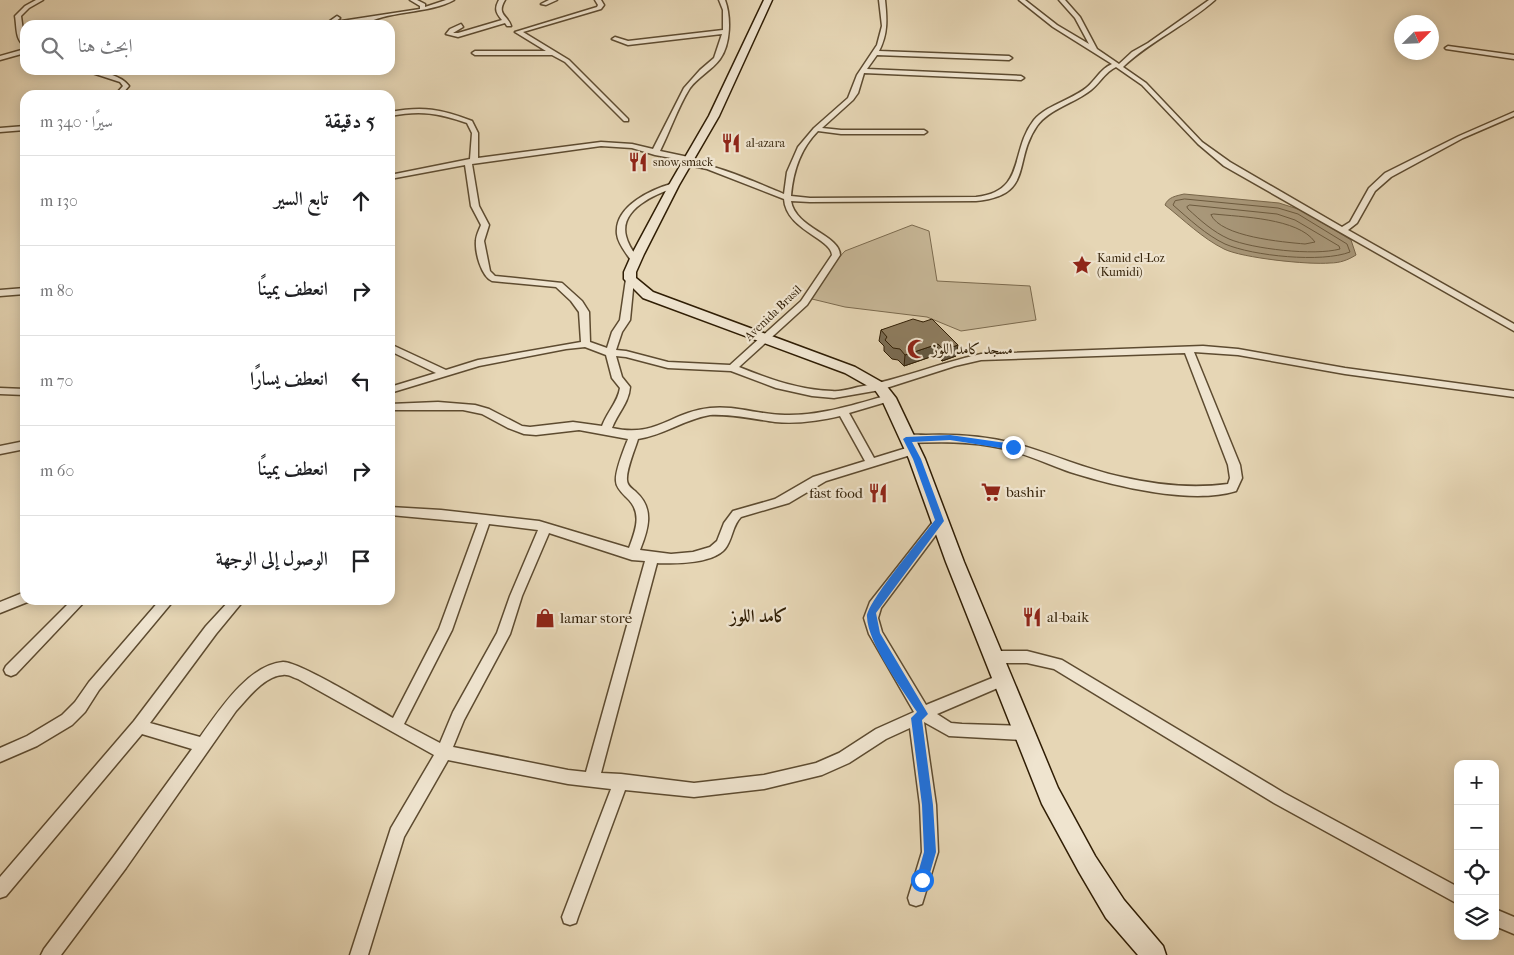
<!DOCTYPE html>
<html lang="ar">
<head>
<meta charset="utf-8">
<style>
	body { margin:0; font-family:"IM FELL French Canon",Amiri,serif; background:#f6f6f6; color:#202124; direction:rtl }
	.controls { position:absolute; right:15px; bottom:15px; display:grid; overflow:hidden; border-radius:10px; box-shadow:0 2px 12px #0003 }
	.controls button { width:45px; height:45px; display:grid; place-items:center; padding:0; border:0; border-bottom:1px solid #e0e0e0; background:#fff; color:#202124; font:25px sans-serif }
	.compass { position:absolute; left:1394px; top:15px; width:45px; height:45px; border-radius:50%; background:#fff; box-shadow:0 2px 12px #0003; rotate:66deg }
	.stop { position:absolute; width:15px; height:15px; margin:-11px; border:4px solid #1a73e8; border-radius:50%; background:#fff }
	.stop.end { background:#1a73e8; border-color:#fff; box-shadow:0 1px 5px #0008 }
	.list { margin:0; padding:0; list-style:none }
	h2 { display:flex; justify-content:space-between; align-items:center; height:65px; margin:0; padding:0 20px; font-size:21px }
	h2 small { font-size:16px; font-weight:400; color:#757577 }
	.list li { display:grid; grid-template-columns:32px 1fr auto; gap:15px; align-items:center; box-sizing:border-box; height:90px; padding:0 20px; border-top:1px solid #e0e0e0 }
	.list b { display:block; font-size:19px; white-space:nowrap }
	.list em { font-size:16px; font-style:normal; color:#757577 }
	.icon { flex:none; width:28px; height:28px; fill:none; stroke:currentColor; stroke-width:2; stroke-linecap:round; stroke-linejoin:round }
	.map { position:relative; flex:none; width:1514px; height:955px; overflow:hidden; direction:ltr }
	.search { position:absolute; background:#fff; box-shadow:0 2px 12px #0003; left:20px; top:20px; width:375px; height:55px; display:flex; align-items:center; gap:12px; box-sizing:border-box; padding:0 18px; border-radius:15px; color:#757577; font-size:19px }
	.panel { position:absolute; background:#fff; box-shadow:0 2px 12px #0003; left:20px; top:90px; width:375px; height:515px; border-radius:15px; direction:rtl }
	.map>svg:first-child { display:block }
	.green { fill:#c7b797; stroke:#7b6a4e }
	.water { fill:#a89779; stroke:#78664a }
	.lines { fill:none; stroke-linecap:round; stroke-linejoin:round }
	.shore { stroke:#6c5a3e; stroke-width:1 }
	.street-casing { stroke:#5d4b30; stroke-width:3 }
	.secondary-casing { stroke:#2f1d04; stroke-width:3 }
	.street { fill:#efe4cf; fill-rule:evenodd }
	.secondary { fill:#efe4cf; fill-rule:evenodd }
	.wall { fill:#7a6c53; stroke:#2f1d04 }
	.shaded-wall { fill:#635843; stroke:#2f1d04 }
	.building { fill:#8e7d60; stroke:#2f1d04 }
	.route { fill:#1a73e8 }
	.labels { text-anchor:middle; stroke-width:4.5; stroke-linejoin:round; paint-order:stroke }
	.far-poi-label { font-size:12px; fill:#2f1d04; stroke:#efe4cf; text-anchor:start }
	.far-street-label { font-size:12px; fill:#2f1d04; stroke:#efe4cf }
	.poi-label { font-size:15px; fill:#2f1d04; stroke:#efe4cf; text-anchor:start }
	.quarter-label { font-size:18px; font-weight:bold; fill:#2f1d04; stroke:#efe4cf }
</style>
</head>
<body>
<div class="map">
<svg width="1514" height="955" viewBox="0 0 1514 955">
	<rect width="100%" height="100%" fill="#e6d6b5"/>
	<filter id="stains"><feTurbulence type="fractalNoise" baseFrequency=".004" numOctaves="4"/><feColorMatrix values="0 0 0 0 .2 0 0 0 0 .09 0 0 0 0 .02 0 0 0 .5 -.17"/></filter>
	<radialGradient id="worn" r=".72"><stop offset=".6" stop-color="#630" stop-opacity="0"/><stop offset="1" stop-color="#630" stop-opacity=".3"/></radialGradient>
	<path class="green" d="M912,225L929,231L937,281L1030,286L1036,320L961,331L927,317L845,307L812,299L819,279L845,251Z"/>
	<path class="water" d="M1184,194L1279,203L1301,210L1351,240L1356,255C1348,260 1340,263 1330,263C1309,265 1242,258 1224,249C1202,238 1184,220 1165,205C1168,197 1176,196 1184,194Z"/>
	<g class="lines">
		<g class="shore">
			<path d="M1185,199L1278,208L1298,214L1347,244L1350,252C1322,263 1253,256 1225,244C1206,235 1189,219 1173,205L1175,201Z"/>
			<path d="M1190,205L1277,214L1295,220L1339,246L1340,249C1314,256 1253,249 1229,239C1213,232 1200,220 1188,209L1187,207Z"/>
			<path d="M1214,214C1241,217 1298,218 1315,242L1305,244C1283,242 1221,237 1211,215Z"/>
		</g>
		<defs>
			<g id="street">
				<path d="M36,0H43L29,8L21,16L25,46C15,40 17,27 15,16L25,6Z"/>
				<path d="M410,0H417L425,4V7L446,0H454C430,14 381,11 365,25H359L364,20L339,25L327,23L337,16L340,18L335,22L420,9V6Z"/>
				<path d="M499,0H505C496,15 508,15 511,26H507L505,23L458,37L446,34L450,29L461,24L463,27L453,33H458L502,20C496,13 494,9 499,0Z"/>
				<path d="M549,0H557L546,5L541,4Z"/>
				<path d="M595,0H601L604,5L601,9L523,32L569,60L628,119V121H624L565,62L552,55H475L472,53L475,51H546L515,32L597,7L598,5Z"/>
				<path d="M719,0H725C731,16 731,44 720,59C712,70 698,77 690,88C678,107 670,131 660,151L693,158V162L655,155L632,148L601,146L472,164L479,206L489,225L484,241L490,271L495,276L562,283L582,301L589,312L590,342L607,348L612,332L620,320L626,279L630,276L634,279L630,320L622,332L616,350L626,351L668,362L730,365L801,301L832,255C831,238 786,230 784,199L707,169L683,164C696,155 767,187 784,194L787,172L798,147L814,128L848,98L857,75L877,45L882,26L879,0H885C887,19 888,34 879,51L1009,56L1012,58L1009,60L877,55L867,69L1021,76L1024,78L1021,80L864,73L858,93L853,100L822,128L841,130H924L927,132L924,134H841L818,131C800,149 793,172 791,196L810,198L976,197C1027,191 1009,152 1034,120C1047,105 1071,100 1086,88C1096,80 1100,69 1112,64L1053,27L1019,0H1025L1057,25L1089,44L1075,18L1059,0H1065L1080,17L1097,49L1119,64L1132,52L1148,43L1209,0H1215C1187,25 1150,41 1123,67L1146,83L1202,142L1230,162L1342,227L1350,222L1369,188L1385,173L1459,136L1514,112V116L1463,138L1391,177L1375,191L1357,223L1348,230L1514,324V331L1224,166L1198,144L1142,85L1116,67C1105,72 1100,83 1091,90C1075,103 1049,109 1037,126C1012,162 1035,195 976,201L810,202L791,201C795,228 840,235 840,255L807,305L739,367C769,379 799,390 832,391C840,392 850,389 858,387C900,380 939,363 981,354L1203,346L1238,349L1345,368L1514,391V397L1345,374L1238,355L1194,352L1240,465L1242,478L1236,491C1191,505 1114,486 1070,472C1047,464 1025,453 1001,448C970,441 938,442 906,443L901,439C906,433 918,435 926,435C955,434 984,436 1013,443C1050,453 1084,469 1122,477C1157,485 1192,489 1228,484L1230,478L1228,465L1185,353L981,360L955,366L880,390L834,398L812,396L776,388L731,371L668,368L626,357L616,356L622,377L630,387C629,403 617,414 612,428C658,438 670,412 710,408C735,405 760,415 785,415C821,416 855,404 889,395L894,398L893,400L849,413L874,458L913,446L918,450L917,453L826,481L789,503L741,517C733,525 733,536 727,546C717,564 675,564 657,563L601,773L621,774L694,783L764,775L816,763L839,753L876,729L914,712L869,634L864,618L870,602L936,518H944L946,521L944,524L881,608L878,618L882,632L926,705L1002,674L1007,676L1009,680L1007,684L937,714L951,723L962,724L1024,726L1029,728L1031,733L1029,738L1024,740L949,736L924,722L936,805L938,852L922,904L916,906L910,904L908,898L922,852L920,805L910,728L886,739L849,763L822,775L764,789L694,797L625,790L578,917L576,923L570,925L564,923L562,917L611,789L568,784L448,760L404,837L368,955H350L391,828L434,755L298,679C294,678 288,674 283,675C264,676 248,698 236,711L126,868L61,955H41L44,949L114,856L192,749L142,734L6,896L0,898V877L134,721L206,626L230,600H244L216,634L150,723L200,737C219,711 248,665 283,662C298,661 375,708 393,718L439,629L478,523L390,515V507L441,510L539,521L629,548C636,529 643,512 626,497C622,493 616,487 616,481C615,471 624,449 628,439L579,430L536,435L524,434L508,428L482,414L463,410H390V404L438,402L475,405L489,409L522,426L530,427L573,422L602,426C607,412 618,402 620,388L612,378L606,355L585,347L566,349L479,366L390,393V387L436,373L390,351V344L446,370L478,360L581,342L579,312L571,301L556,287L492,281C481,276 475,252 476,241C476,236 479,230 481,225L471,206L465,165L390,179V175L470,159L472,133L467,123C438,113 421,110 390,116V112C423,106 441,109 472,121L478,133V158L601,142L632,144L653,149L684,88L700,70L714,58L722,34L628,45L612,39L615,37L628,41L723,30V10ZM710,415C732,414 753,419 775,422C797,424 819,421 840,416L865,461L813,477L775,499L733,511L724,523L717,541L710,547L693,552L671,554L640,550C648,530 655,509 636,492C633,489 627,486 627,480C626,470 635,449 638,439C664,435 685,419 710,415ZM489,524L538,530L510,596L497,633L453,712L440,743L404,724L452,630ZM549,533L632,560L645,561L586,772L568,770L453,747L464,720L510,634L522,596Z"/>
				<path d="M1448,46L1514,55V59L1446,49L1445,48Z"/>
				<path d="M25,49V53L0,60V56Z"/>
				<path d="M83,70C97,70 120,74 129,86L121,95H115L123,86L120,82Z"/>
				<path d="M25,126V130L0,132V128Z"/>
				<path d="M674,183H677V187C657,193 619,209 626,236C628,245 634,253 639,260L635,263L632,262C627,254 618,244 617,234C614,206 652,189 674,183Z"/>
				<path d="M25,288V294L0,296V290Z"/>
				<path d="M0,388L25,389V395L0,394Z"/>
				<path d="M25,441V449L0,454V446Z"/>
				<path d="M25,592V600L30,601L0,613V602Z"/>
				<path d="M72,600H86L16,674L11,676L6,674L4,670L6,666Z"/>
				<path d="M160,600H174L99,690L85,712L72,725L37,746L0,762V748L27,736L62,715L75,702L89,682Z"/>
				<path d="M994,651H1027L1062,660L1284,793L1458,887V904L1274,803L1054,669L1027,663H994L989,661L987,657L989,653Z"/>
				<path d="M1495,909L1514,917V934L1495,926Z"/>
			</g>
			<path id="secondary" d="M764,0H772L719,116L679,185L644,254L636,272V278L653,292L855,367L885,384L896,398L925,459L964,562L1058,788L1095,856L1124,900L1163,946L1166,955H1138L1106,918L1079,872L1042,804L946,562L909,459L882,400L875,390L845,373L643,298L624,279V272L632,254L669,185L709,116Z"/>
		</defs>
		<use href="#street" class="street-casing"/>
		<use href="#secondary" class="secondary-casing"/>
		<use href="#street" class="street"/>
		<use href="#secondary" class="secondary"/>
	</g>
	<path class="wall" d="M923,322L956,356L942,361L936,355L904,366L898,360L892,359L884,351V346L879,341L881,330Z"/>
	<g class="shaded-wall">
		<path d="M938,344L936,355L904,366L905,355Z"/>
		<path d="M958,345L956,356L942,361L944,350Z"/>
	</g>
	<path class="building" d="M913,319L923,322L932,319L958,345L944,350L938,344L905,355L900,349L893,348L885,340L887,337L881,330Z"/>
	<path class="route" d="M950,435L1013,444L1017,447L1013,450L950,440L912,442L921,459L944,521L876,613L880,633L928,714L922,720L933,805L936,852L928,880L926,884L922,886L918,884L916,880L924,852L922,805L911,718L917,712C902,689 868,644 867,617C866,603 924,535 935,520L913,459L903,439L906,437Z"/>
	<defs>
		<symbol id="restaurant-bare" viewBox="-9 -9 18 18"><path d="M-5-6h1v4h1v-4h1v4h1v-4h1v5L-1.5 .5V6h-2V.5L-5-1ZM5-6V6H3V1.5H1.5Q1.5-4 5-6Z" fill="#8f2418" stroke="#efe4cf" stroke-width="2.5" paint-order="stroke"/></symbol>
		<symbol id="sight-bare" viewBox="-9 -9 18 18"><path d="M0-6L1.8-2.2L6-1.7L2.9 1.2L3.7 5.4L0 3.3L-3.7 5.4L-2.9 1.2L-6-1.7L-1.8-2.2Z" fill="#8f2418" stroke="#efe4cf" stroke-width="2.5" paint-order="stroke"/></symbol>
		<symbol id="mosque-bare" viewBox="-9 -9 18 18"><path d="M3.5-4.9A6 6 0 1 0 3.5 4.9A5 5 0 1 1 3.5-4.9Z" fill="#8f2418" stroke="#efe4cf" stroke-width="2.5" paint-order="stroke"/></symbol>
		<symbol id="supermarket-bare" viewBox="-9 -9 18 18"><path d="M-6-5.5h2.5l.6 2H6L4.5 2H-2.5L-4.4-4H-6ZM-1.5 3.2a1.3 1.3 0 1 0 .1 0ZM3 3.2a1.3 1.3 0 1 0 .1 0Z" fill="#8f2418" stroke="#efe4cf" stroke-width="2.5" paint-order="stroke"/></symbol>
		<symbol id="shop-bare" viewBox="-9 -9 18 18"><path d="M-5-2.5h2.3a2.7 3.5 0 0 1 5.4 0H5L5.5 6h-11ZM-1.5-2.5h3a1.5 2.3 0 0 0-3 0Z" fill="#8f2418" stroke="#efe4cf" stroke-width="2.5" paint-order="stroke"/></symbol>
	</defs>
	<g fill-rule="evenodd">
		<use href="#restaurant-bare" x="717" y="129" width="28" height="28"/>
		<use href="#restaurant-bare" x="624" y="148" width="28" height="28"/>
		<use href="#sight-bare" x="1068" y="251" width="28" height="28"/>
		<use href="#mosque-bare" x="903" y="335" width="28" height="28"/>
		<use href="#supermarket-bare" x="977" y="478" width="28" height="28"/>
		<use href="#restaurant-bare" x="864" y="479" width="28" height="28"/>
		<use href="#restaurant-bare" x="1018" y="603" width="28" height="28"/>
		<use href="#shop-bare" x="531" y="604" width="28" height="28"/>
	</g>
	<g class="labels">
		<g class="far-poi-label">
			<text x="746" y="147">al-azara</text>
			<text x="653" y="166">snow smack</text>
			<text x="1097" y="262">Kamid el-Loz<tspan x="1097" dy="14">(Kumidi)</tspan></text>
		</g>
		<g class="far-street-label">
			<text transform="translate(773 313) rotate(-44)" y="4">Avenida Brasil</text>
		</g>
		<g class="poi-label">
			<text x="932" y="354">مسجد كامد اللوز</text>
			<text x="1006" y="497">bashir</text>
			<text x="863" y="498" text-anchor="end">fast food</text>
			<text x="1047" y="622">al-baik</text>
			<text x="560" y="623">lamar store</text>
		</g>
		<g class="quarter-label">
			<text x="759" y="622">كامد اللوز</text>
		</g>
	</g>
	<rect width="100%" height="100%" filter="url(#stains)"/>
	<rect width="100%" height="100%" fill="url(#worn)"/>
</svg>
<div class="controls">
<button>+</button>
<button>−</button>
<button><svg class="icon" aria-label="locate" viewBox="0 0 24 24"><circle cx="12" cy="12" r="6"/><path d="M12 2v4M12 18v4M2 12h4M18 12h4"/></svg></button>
<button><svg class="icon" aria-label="layers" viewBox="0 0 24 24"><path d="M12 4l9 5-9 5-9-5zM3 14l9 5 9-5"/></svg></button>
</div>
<svg class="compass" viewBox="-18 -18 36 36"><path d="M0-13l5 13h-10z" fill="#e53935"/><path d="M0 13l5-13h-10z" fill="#757577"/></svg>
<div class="stop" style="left:922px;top:880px"></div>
<div class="stop end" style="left:1013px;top:447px"></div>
<div class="search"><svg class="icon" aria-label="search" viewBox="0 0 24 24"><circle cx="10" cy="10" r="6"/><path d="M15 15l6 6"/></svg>ابحث هنا</div>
<section class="panel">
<h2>5 دقيقة<small>سيرًا · 340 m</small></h2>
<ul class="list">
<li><svg class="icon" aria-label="ahead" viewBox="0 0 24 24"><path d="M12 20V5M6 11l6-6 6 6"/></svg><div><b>تابع السير</b></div><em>130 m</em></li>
<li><svg class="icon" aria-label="right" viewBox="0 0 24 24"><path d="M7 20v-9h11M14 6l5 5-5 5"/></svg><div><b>انعطف يمينًا</b></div><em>80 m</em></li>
<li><svg class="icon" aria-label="left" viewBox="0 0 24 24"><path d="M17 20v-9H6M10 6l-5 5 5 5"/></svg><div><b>انعطف يسارًا</b></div><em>70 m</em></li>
<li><svg class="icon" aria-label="right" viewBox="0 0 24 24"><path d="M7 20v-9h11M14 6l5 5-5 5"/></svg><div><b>انعطف يمينًا</b></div><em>60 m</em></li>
<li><svg class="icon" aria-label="arrive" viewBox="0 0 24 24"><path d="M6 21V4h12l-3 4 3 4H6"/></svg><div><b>الوصول إلى الوجهة</b></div></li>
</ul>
</section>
</div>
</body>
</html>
